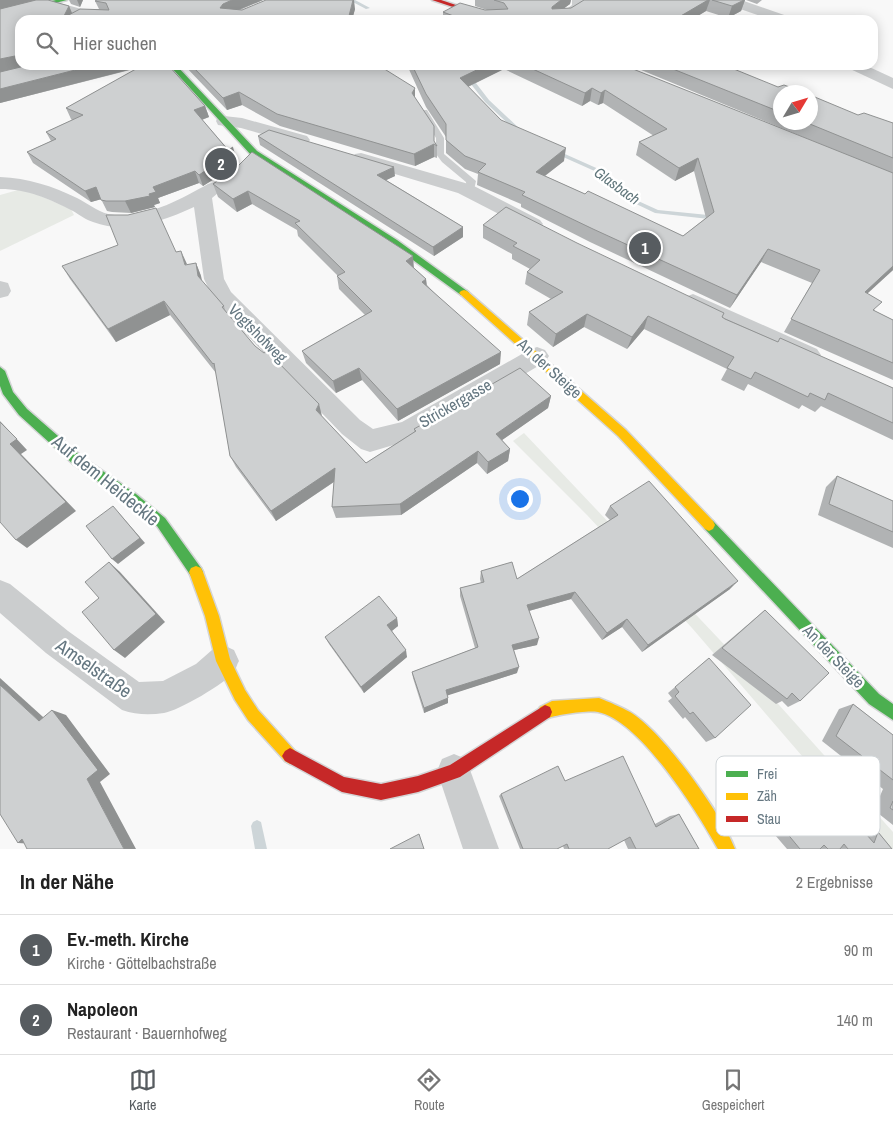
<!DOCTYPE html>
<html lang="de">
<head>
<meta charset="utf-8">
<style>
	body { margin:0; font-family:"Archivo Narrow",sans-serif; background:#f6f6f6; color:#222 }
	.compass { position:absolute; left:773px; top:85px; width:45px; height:45px; border-radius:50%; background:#fff; box-shadow:0 2px 12px #0003; rotate:52deg }
	.you { position:absolute; left:519px; top:498px; width:18px; height:18px; margin:-12px; border:4px solid #fff; border-radius:50%; background:#1a73e8; box-shadow:0 0 0 8px #1a73e833 }
	.badge { display:grid; place-items:center; width:32px; height:32px; border-radius:50%; background:#575c60; color:#fff; font-size:16px; font-weight:700 }
	.pin { position:absolute; translate:-50% -50%; border:2px solid #fff; box-shadow:0 1px 5px #0006 }
	.list { margin:0; padding:0; list-style:none }
	h2 { display:flex; justify-content:space-between; align-items:center; height:65px; margin:0; padding:0 20px; font-size:21px }
	h2 small { font-size:16px; font-weight:400; color:#767676 }
	.list li { display:grid; grid-template-columns:32px 1fr auto; gap:15px; align-items:center; box-sizing:border-box; height:70px; padding:0 20px; border-top:1px solid #e0e0e0 }
	.list b { display:block; font-size:19px; white-space:nowrap }
	.list p { margin:0; font-size:16px; white-space:nowrap; color:#767676 }
	.list em { font-size:16px; font-style:normal; color:#767676 }
	.icon { flex:none; width:28px; height:28px; fill:none; stroke:currentColor; stroke-width:2; stroke-linecap:round; stroke-linejoin:round }
	.map { position:relative; flex:none; width:893px; height:849px; overflow:hidden }
	.search { position:absolute; background:#fff; box-shadow:0 2px 12px #0003; left:15px; right:15px; top:15px; height:55px; display:flex; align-items:center; gap:12px; box-sizing:border-box; padding:0 18px; border-radius:15px; color:#767676; font-size:19px }
	.sheet { height:205px; background:#fff }
	nav { display:flex; justify-content:space-around; align-items:center; box-sizing:border-box; height:70px; border-top:1px solid #e0e0e0; background:#fff; font-size:14px; color:#767676 }
	nav a { display:grid; justify-items:center; gap:2px }
	nav .on { color:#575c60 }
	.map>svg:first-child { display:block }
	.green { fill:#e7eae5 }
	.lines { fill:none; stroke-linecap:round; stroke-linejoin:round }
	.stream { fill:#cdd5d8; fill-rule:evenodd }
	.fast-casing { stroke:#d4d5d6; stroke-width:3 }
	.slow-casing { stroke:#d4d5d6; stroke-width:3 }
	.jam-casing { stroke:#d4d5d6; stroke-width:3 }
	.lane { fill:#cbcdce; fill-rule:evenodd }
	.street { fill:#cbcdce; fill-rule:evenodd }
	.fast { fill:#4caf50; fill-rule:evenodd }
	.slow { fill:#ffc107; fill-rule:evenodd }
	.jam { fill:#c62828; fill-rule:evenodd }
	.wall { fill:#b1b3b4; fill-rule:evenodd }
	.shaded-wall { fill:#909292 }
	.building { fill:#ced0d1; stroke:#909292 }
	.labels { text-anchor:middle; stroke-width:5; stroke-linejoin:round; paint-order:stroke }
	.far-water-label { font-size:15px; font-style:italic; fill:#60767b; stroke:#fff }
	.street-label { font-size:16px; fill:#657781; stroke:#fff }
	.near-street-label { font-size:19px; fill:#657781; stroke:#fff }
	.key { fill:#fff; stroke:#d1d6d9; stroke-width:1 }
	.key-label { font-size:14px; fill:#657781 }
</style>
</head>
<body>
<div class="map">
<svg width="893" height="849" viewBox="0 0 893 849">
	<rect width="100%" height="100%" fill="#f8f8f8"/>
	<g class="green">
		<path d="M18,190L29,191L71,209L74,215L0,251V195Z"/>
		<path d="M524,433L736,657L893,832V849H882L692,628L587,515L513,441Z"/>
	</g>
	<g class="lines">
		<g class="stream">
			<path d="M349,0H355L370,8L366,9Z"/>
			<path d="M456,65H462L489,100L521,130V132H517L485,102Z"/>
			<path d="M552,150H556L603,171L620,188L636,200L658,210L718,216L721,218L718,220L655,213L632,202L616,190L599,173L552,152Z"/>
			<path d="M257,820L261,822L267,849H255L251,826L253,822Z"/>
		</g>
		<defs>
			<g id="fast">
				<path d="M56,0H67L0,17V13Z"/>
				<path d="M169,65H176L257,151L397,240L467,291L469,293L467,295H461L391,244L251,155Z"/>
				<path d="M0,367L5,371L13,392L27,409L81,456L136,494L165,518L201,568L203,572L201,576L196,578L191,576L157,526L128,502L73,464L19,415L3,394L0,386Z"/>
				<path d="M709,519L713,521L879,694L893,704V720L869,704L705,529L703,525L705,521Z"/>
			</g>
			<g id="slow">
				<path d="M464,290L467,291L626,430L713,521L715,525L713,529L709,531L705,529L618,436L461,295L459,293L461,291Z"/>
				<path d="M196,566L201,568L203,572L219,616L230,659L245,690L258,710L295,751L298,756L295,761L290,764L285,761L248,720L235,700L216,661L205,616L189,572L191,568Z"/>
				<path d="M599,698C609,702 621,707 630,712C663,732 721,813 735,849H718C698,813 640,720 598,712C586,710 556,715 545,719L540,717L538,712L540,707L552,701Z"/>
			</g>
			<g id="jam">
				<path d="M432,0H441L501,20H492Z"/>
				<path d="M545,705L550,707L552,712L550,717L460,777L418,792L381,800L342,792L285,761L282,756L285,751L290,748L344,777L381,784L418,776L450,765Z"/>
			</g>
		</defs>
		<use href="#fast" class="fast-casing"/>
		<use href="#slow" class="slow-casing"/>
		<use href="#jam" class="jam-casing"/>
		<path class="lane" d="M421,110H427L444,138V154L476,181L473,194H467L466,182L442,162L436,154V138L420,112Z"/>
		<g class="street">
			<path d="M49,0L110,17L112,20H90L44,7L42,4L44,1Z"/>
			<path d="M572,0H586C583,17 567,20 552,20L572,5Z"/>
			<path d="M721,0H741L790,17L792,20H772L723,3Z"/>
			<path d="M845,65H865L893,78V89L848,68Z"/>
			<path d="M224,116L242,118L307,136L310,140L307,144L301,145L241,128L218,125L216,121L218,117Z"/>
			<path d="M361,153L472,185L540,220L543,224L540,228L533,230L526,228L458,193L355,162L352,158L355,154Z"/>
			<path d="M0,177C28,178 52,186 77,198C87,203 97,211 108,214C142,221 179,200 208,184L215,182L222,184L224,188L212,198L224,279L231,292L360,420L373,429L402,422L529,350L537,347L545,350L549,356L545,362L417,438L370,452L361,449L342,434L215,302L204,279L194,207C163,221 127,235 93,222C86,220 80,215 73,211C49,199 28,189 0,189Z"/>
			<path d="M0,281L8,283L11,291L8,296L0,298Z"/>
			<path d="M693,294L817,349L821,355L817,361L809,364L801,361L685,307L682,302L685,297Z"/>
			<path d="M0,580L10,584L68,631L139,682L163,681L196,664L212,650L223,645L234,650L239,661C237,664 236,669 234,672C226,683 178,711 164,713C150,715 136,715 122,710L46,653L0,613Z"/>
			<path d="M454,754L466,759L499,849H463L437,771L442,759Z"/>
		</g>
		<use href="#fast" class="fast"/>
		<use href="#slow" class="slow"/>
		<use href="#jam" class="jam"/>
	</g>
	<g class="wall">
		<path d="M0,0L69,6L72,13L99,9L95,1L97,0H263L240,10L355,9L352,20H20V65H168L205,106L209,117L202,120L236,158L222,174L203,186L199,183L158,198L160,203L154,205L155,207L131,213L112,212L107,211L101,199L91,202L33,163L27,152L51,141L46,132L72,120L71,119L66,108L138,68L0,103Z"/>
		<path d="M69,0H83L80,7L71,4Z"/>
		<path d="M475,0H571L570,4L564,8H571L584,0H745L741,11L728,18L706,11L691,20H443V12L487,10L475,6Z"/>
		<path d="M746,0H762L757,4Z"/>
		<path d="M184,65H378L415,98L434,142L437,146V158L434,157L415,166L280,126L242,105L227,110Z"/>
		<path d="M407,65H623L832,149L629,65H724L780,92V122H810L858,115L893,123V270L867,293L875,311L893,320V380L784,332L812,283L761,262L730,308L590,242L521,207V204L477,185L478,174L465,169L446,153V137L426,107ZM504,69L582,106L590,101L598,105L603,103L654,136L639,142L636,155L675,181L694,171L706,218L683,236L585,194L545,176L564,161L501,120L468,87Z"/>
		<path d="M258,136L395,176L386,180L463,227V237L434,256L260,145Z"/>
		<path d="M237,167L414,268L426,279L427,285L500,364L398,421L362,380L336,393L306,363L302,351L365,315L339,289L337,276H338L298,236L297,230L252,204L237,212L218,197L213,184Z"/>
		<path d="M483,225L722,317L778,342L893,388V440L821,406L815,412L802,405L799,409L748,384L744,391L721,380L727,369L644,329L627,349L584,327L553,347L527,325L529,312L551,299L525,284L527,272L530,269L512,259V254L483,238Z"/>
		<path d="M196,263L201,276L202,281L224,306L226,313L255,346L366,463L414,432V429L551,396L548,408L502,440L510,449L508,461L487,474L477,463L401,515L336,518L332,507L334,482L276,521L236,467L230,456L216,373L170,315L116,342L70,279L62,266L187,265Z"/>
		<path d="M837,476L893,501V548L818,515L826,487Z"/>
		<path d="M610,506L730,589L642,652L622,627L602,640L571,599L529,611L537,645L514,650L517,673L447,695L448,703L424,713L413,678L412,672L475,648L460,596V588L481,583L480,579L481,571L517,579L610,520L605,515Z"/>
		<path d="M765,610L800,701L788,707L782,701L776,704L712,655Z"/>
		<path d="M397,618L398,626L392,631L407,657L364,693L329,644L325,637Z"/>
		<path d="M709,658L715,738L706,742L685,717L683,719L668,701L672,698L668,693Z"/>
		<path d="M853,704L893,735V825L874,810L883,789L822,741L839,709Z"/>
		<path d="M803,763L866,833L878,832L892,849H787L769,828L774,823L755,802L791,767Z"/>
		<path d="M565,781L655,824L670,816L679,814L699,849H628L624,840L608,849H564L563,846L557,849H520L499,796L501,794Z"/>
	</g>
	<g class="shaded-wall">
		<path d="M0,0H38L0,10Z"/>
		<path d="M77,0H83L80,7Z"/>
		<path d="M232,0H263L226,15L220,8L223,4Z"/>
		<path d="M353,0H354L355,9L352,20H348Z"/>
		<path d="M561,0H571L570,4L551,18L552,7Z"/>
		<path d="M708,0H710L706,11L691,20H662Z"/>
		<path d="M744,0H745L741,11L728,18L732,6Z"/>
		<path d="M69,6L74,18H63Z"/>
		<path d="M20,55V65H34L0,73V59Z"/>
		<path d="M95,65H148L0,103V89Z"/>
		<path d="M487,65H505L504,69L459,91L460,78Z"/>
		<path d="M415,88V100L412,93Z"/>
		<path d="M592,88L590,101L582,106L585,93Z"/>
		<path d="M605,90L603,103L598,105L601,93Z"/>
		<path d="M239,92L242,105L227,110L223,98Z"/>
		<path d="M205,106L209,117L198,121L194,110Z"/>
		<path d="M434,144V157L415,166L414,154Z"/>
		<path d="M233,147L236,158L222,174L203,186L199,175Z"/>
		<path d="M566,148L564,161L534,184L536,172Z"/>
		<path d="M698,158L694,171L675,181L679,168Z"/>
		<path d="M394,167L395,176L378,184L377,175Z"/>
		<path d="M195,171L199,183L158,198L160,203L154,205L155,207L131,213L125,201L153,187Z"/>
		<path d="M96,187L102,199L91,202L85,191Z"/>
		<path d="M248,191L252,204L237,212L233,199Z"/>
		<path d="M463,227V237L434,256L433,247Z"/>
		<path d="M768,249L761,262L730,308L737,295Z"/>
		<path d="M181,251L187,264L185,265Z"/>
		<path d="M413,256L414,269L406,261Z"/>
		<path d="M196,263L201,276L203,290L198,276Z"/>
		<path d="M893,266V270L855,305L865,292Z"/>
		<path d="M426,279L427,293L422,282Z"/>
		<path d="M164,301L170,315L116,342L108,329Z"/>
		<path d="M587,314L584,327L553,347L556,334Z"/>
		<path d="M648,316L644,329L627,349L632,337Z"/>
		<path d="M501,352L500,364L398,421L397,409Z"/>
		<path d="M359,368L362,380L336,393L333,381Z"/>
		<path d="M551,396L548,408L495,445L496,434Z"/>
		<path d="M319,404L322,416L316,410Z"/>
		<path d="M0,421L27,450L21,454L76,511L27,548L16,540Z"/>
		<path d="M510,449L508,461L487,474L488,462Z"/>
		<path d="M478,451L477,463L401,515L400,504Z"/>
		<path d="M335,468L338,479L276,521L271,511Z"/>
		<path d="M118,512L145,543L118,564L112,559Z"/>
		<path d="M109,562L120,572L165,622L125,658L114,650Z"/>
		<path d="M738,581L730,589L642,652L648,645Z"/>
		<path d="M575,592L571,599L525,612L527,605Z"/>
		<path d="M397,618L398,626L389,633L387,625Z"/>
		<path d="M627,619L622,627L602,640L607,633Z"/>
		<path d="M539,638L537,645L510,651L512,645Z"/>
		<path d="M406,650L407,657L364,693L361,687Z"/>
		<path d="M519,667L517,673L446,696V690Z"/>
		<path d="M0,678L53,726L39,721L0,685Z"/>
		<path d="M448,698V703L424,713V708Z"/>
		<path d="M52,710L66,715L110,774L100,782L136,849H124L87,779Z"/>
		<path d="M22,839L34,844L18,843Z"/>
	</g>
	<g class="building">
		<path d="M36,0H48L69,6L63,18L80,9L109,10L106,3L95,1L97,0H232L223,4L220,8L242,10L266,0H353L348,20H20V55L0,59V9Z"/>
		<path d="M494,0H561L552,7V9L571,8L584,0H708L679,17L662,20H464L443,12L460,3L485,10L508,9L504,3Z"/>
		<path d="M712,0H744L732,6Z"/>
		<path d="M29,65H95L0,89V72Z"/>
		<path d="M143,65H168L205,106L194,110L228,150L233,147L218,162L199,175L195,171L153,187L156,192L149,194L150,196L125,201H106L101,200L96,187L85,191L27,152L56,139L46,132L83,115L66,108Z"/>
		<path d="M191,65H378L415,88L412,93L434,126V141L437,146L434,144L414,154L277,114L239,92L223,98Z"/>
		<path d="M412,65H487L460,78L501,120L566,148L536,172L585,194L588,191L683,236L714,212L698,158L679,168L639,142L667,129L605,90L601,93L592,88L585,93L524,65H623L893,173V266L865,292L882,302L873,310L893,320V363L791,319L820,270L768,249L737,295L593,229L522,195L525,192L478,172L486,164L465,156L446,140V124L426,94Z"/>
		<path d="M663,65H724L778,87L784,85L803,92H780V112Z"/>
		<path d="M810,95L858,115L864,113L893,123V158L805,122H810Z"/>
		<path d="M269,130L394,167L377,175L463,227L433,247L258,136Z"/>
		<path d="M252,152L413,256L406,261L426,279L422,282L501,352L397,409L359,368L333,381L302,351L372,311L337,276L345,272L295,223L300,221L248,191L233,199L213,184L237,167Z"/>
		<path d="M506,207L577,243L724,313L722,317L725,319L778,342L780,338L893,388V423L828,393L825,400L810,393L808,397L755,372L751,379L727,368L734,357L648,316L632,337L587,314L556,334L529,312L563,292L527,272L540,260L513,246L517,243L483,225Z"/>
		<path d="M156,208L176,252L181,251L185,265L196,263L198,276L224,306L222,307L255,346L264,353L267,351L319,404L316,410L366,463L416,431L414,429L520,368L551,396L496,434L510,449L488,462L478,451L400,504L332,507L335,468L271,511L230,456L214,363L213,364L164,301L108,329L62,266L118,245L106,215H128Z"/>
		<path d="M0,422L17,439L10,444L66,502L16,540L0,522Z"/>
		<path d="M837,476L893,501V532L829,504Z"/>
		<path d="M649,481L738,581L648,645L627,619L607,633L575,592L527,605L539,638L512,645L519,667L446,690L448,698L424,708L412,672L478,647L460,588L484,582L481,571L512,562L517,579L618,515L610,506Z"/>
		<path d="M113,506L140,538L112,559L86,526Z"/>
		<path d="M109,562L156,614L114,650L82,612L99,598L85,582Z"/>
		<path d="M379,596L397,618L387,625L406,650L361,687L325,637Z"/>
		<path d="M765,610L829,673L800,701L792,693L787,699L722,648Z"/>
		<path d="M709,658L751,705L715,738L693,712L690,714L675,696L679,692L675,687Z"/>
		<path d="M0,685L39,721L52,710L98,770L87,779L124,849H27L22,839L18,843L0,814Z"/>
		<path d="M853,704L893,735V780L836,736Z"/>
		<path d="M623,756L656,827L679,814L699,849H636L630,837L608,849H569L567,844L557,849H523L501,794L558,766L565,781Z"/>
		<path d="M803,763L874,843L878,832L892,849H848L844,844L840,849H828L824,845L820,849H800L781,826L786,822L766,800Z"/>
		<path d="M893,801V810L890,808Z"/>
		<path d="M419,834L424,849H390Z"/>
	</g>
	<g class="labels">
		<g class="far-water-label">
			<text transform="translate(617 186) rotate(36)" y="5">Glasbach</text>
		</g>
		<g class="street-label">
			<text transform="translate(258 333) rotate(45)" y="6">Vogtshofweg</text>
			<text transform="translate(550 368) rotate(42)" y="6">An der Steige</text>
			<text transform="translate(455 403) rotate(-30)" y="6">Strickergasse</text>
			<text transform="translate(834 656) rotate(46)" y="6">An der Steige</text>
		</g>
		<g class="near-street-label">
			<text transform="translate(106 480) rotate(39)" y="7">Auf dem Heideckle</text>
			<text transform="translate(94 668) rotate(35)" y="7">Amselstraße</text>
		</g>
	</g>
	<rect x="716" y="756" width="164" height="80" rx="8" class="key"/>
	<rect x="726" y="771" width="22" height="6" fill="#4caf50"/>
	<rect x="726" y="793" width="22" height="7" fill="#ffc107"/>
	<rect x="726" y="816" width="22" height="6" fill="#c62828"/>
	<g class="key-label">
		<text x="757" y="779">Frei</text>
		<text x="757" y="801">Zäh</text>
		<text x="757" y="824">Stau</text>
	</g>
</svg>
<svg class="compass" viewBox="-18 -18 36 36"><path d="M0-13l5 13h-10z" fill="#e53935"/><path d="M0 13l5-13h-10z" fill="#767676"/></svg>
<div class="you"></div>
<div class="pin badge" style="left:645px;top:248px">1</div>
<div class="pin badge" style="left:221px;top:164px">2</div>
<div class="search"><svg class="icon" aria-label="search" viewBox="0 0 24 24"><circle cx="10" cy="10" r="6"/><path d="M15 15l6 6"/></svg>Hier suchen</div>
</div>
<section class="sheet">
<h2>In der Nähe<small>2 Ergebnisse</small></h2>
<ul class="list">
<li><span class="badge">1</span><div><b>Ev.-meth. Kirche</b><p>Kirche · Göttelbachstraße</p></div><em>90 m</em></li>
<li><span class="badge">2</span><div><b>Napoleon</b><p>Restaurant · Bauernhofweg</p></div><em>140 m</em></li>
</ul>
</section>
<nav>
<a class="on"><svg class="icon" aria-label="map" viewBox="0 0 24 24"><path d="M3 6l6-2 6 2 6-2v14l-6 2-6-2-6 2zM9 4v14M15 6v14"/></svg>Karte</a>
<a><svg class="icon" aria-label="directions" viewBox="0 0 24 24"><path d="M12 3l9 9-9 9-9-9zM9 14v-3h6M13 9l2 2-2 2"/></svg>Route</a>
<a><svg class="icon" aria-label="saved" viewBox="0 0 24 24"><path d="M7 4h10v16l-5-4-5 4z"/></svg>Gespeichert</a>
</nav>
</body>
</html>
